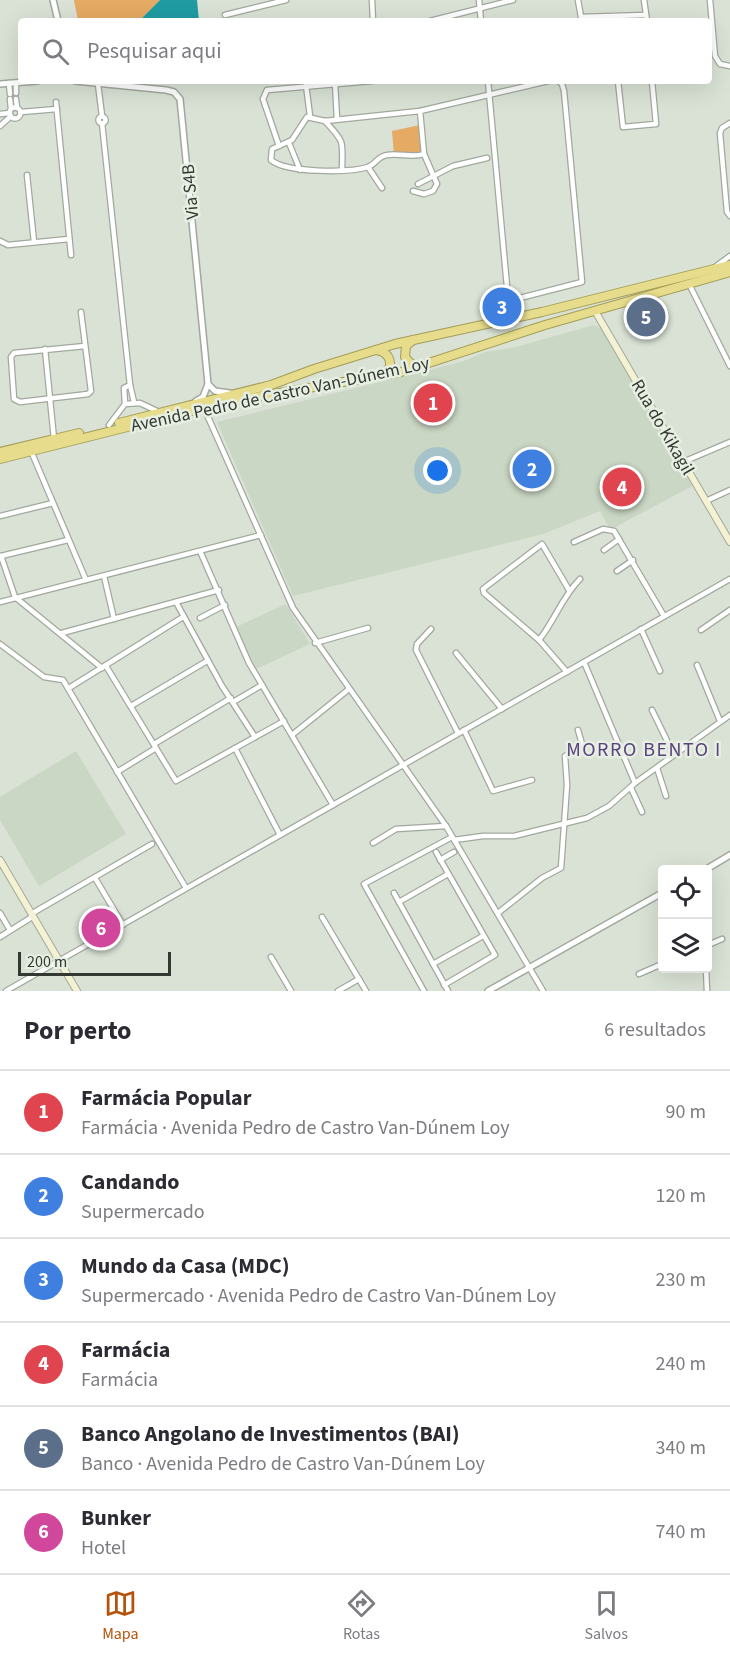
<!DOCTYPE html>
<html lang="pt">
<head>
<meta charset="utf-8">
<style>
	body { margin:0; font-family:"Source Sans 3",sans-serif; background:#f7f7f7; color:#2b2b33 }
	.controls { position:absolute; right:18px; bottom:18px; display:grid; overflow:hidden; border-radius:6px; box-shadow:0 6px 24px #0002 }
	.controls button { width:54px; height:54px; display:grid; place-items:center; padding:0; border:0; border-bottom:2px solid #e1e1e2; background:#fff; color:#2b2b33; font:30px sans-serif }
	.scale { position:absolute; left:18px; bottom:15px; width:153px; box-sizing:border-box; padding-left:6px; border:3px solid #343833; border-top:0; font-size:16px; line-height:21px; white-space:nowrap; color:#343833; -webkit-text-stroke:4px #e6efe2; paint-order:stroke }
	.you { position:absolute; left:438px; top:471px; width:21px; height:21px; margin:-15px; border:4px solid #fff; border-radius:50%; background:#1a73e8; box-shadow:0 0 0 9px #1a73e833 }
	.badge { display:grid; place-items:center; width:39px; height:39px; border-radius:50%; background:#b45309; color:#fff; font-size:20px; font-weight:700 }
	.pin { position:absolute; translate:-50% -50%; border:3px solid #fff; box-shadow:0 2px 6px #0006 }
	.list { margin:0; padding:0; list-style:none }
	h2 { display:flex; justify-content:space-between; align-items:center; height:78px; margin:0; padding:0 24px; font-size:26px }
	h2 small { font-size:20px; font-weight:400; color:#7c7c81 }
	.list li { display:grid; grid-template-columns:39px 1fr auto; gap:18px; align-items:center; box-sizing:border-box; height:84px; padding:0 24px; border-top:2px solid #e1e1e2 }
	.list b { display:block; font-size:22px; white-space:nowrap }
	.list p { margin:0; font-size:20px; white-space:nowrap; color:#7c7c81 }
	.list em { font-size:20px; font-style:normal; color:#7c7c81 }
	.icon { flex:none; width:33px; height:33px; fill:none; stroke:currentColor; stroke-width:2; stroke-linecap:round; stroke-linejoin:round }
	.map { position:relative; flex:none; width:730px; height:991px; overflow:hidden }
	.search { position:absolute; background:#fff; box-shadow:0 6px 24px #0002; left:18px; right:18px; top:18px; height:66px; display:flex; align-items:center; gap:15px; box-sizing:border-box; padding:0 21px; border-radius:6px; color:#7c7c81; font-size:22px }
	.sheet { height:582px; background:#fff }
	nav { display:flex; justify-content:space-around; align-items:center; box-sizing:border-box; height:84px; border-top:2px solid #e1e1e2; background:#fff; font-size:16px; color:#7c7c81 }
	nav a { display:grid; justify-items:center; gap:3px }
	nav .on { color:#b45309 }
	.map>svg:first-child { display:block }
	.built { fill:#cad7c4 }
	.green { fill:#e5aa63 }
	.water { fill:#209ba2 }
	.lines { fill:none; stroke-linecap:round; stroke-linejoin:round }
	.minor-casing { stroke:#a1a99e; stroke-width:7 }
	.tertiary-casing { stroke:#a1a99e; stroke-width:8 }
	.secondary-casing { stroke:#a1a99e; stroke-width:8 }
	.trunk-casing { stroke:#a39d59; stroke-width:10 }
	.minor { stroke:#fff; stroke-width:4.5 }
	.tertiary { stroke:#fff; stroke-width:5 }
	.secondary { stroke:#f5f2d4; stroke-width:6 }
	.trunk { stroke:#e6dc8b; stroke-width:8 }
	.labels { text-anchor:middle; stroke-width:5; stroke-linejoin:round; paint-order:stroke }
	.street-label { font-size:18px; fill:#343833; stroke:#e6efe2 }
	.neighbourhood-label { font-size:20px; letter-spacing:1.5px; fill:#5a427f; stroke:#e6efe2 }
</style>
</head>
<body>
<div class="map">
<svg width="730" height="991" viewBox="0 0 730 991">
	<rect width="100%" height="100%" fill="#d9e2d5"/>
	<g class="built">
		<path d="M594,325L602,329L696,484L610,530L600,511L543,534L293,596L217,422L461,362L486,352L516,347Z"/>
		<path d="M286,604L310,644L256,669L236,627Z"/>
		<path d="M76,751L126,834L39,886L0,820V797Z"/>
	</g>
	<g class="green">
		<path d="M74,0H160L139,21H78Z"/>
		<path d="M420,125L423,152L394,155L392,131Z"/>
	</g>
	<path class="water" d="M160,0H197L199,21H139Z"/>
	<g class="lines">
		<defs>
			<g id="minor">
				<path d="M372,0L373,21"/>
				<path d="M479,0L481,21"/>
				<path d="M578,0L581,17L646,15"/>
				<path d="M644,0L647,21"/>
				<path d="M710,0L715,56L720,64L730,66"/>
				<path d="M225,15L286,0"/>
				<path d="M430,21L513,0"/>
				<path d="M488,81L510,319"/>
				<path d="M618,81L623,127L656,124L652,81"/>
				<path d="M9,83L10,94"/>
				<path d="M16,83V93"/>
				<path d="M335,83L337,119"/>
				<path d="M98,84L102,116"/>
				<path d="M306,85L310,116"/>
				<path d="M10,99L11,109"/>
				<path d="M16,99L17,108"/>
				<path d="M56,102L71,255"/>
				<circle cx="15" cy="113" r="5.5"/>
				<path d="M21,112L57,109"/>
				<path d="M0,114L10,113"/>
				<circle cx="102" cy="120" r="3.5"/>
				<path d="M325,121C344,142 343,139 342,169"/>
				<path d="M102,123L130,385L134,402"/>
				<path d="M730,123L722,128L720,133L727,212L730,216"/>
				<path d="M0,126L11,116"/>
				<path d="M289,143L300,170"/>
				<path d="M279,146L263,99L267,90L372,81"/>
				<path d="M424,154C413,158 399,153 387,155C378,156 376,164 368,167C349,173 286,173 271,160L272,149L292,140L307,117L325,121L420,111L548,81"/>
				<path d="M368,167L382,188"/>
				<path d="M27,175L34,242"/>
				<path d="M418,184L453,166L487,158"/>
				<path d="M413,191L424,194L433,191L437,184L424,154L420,111"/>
				<path d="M0,241L8,245L69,239"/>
				<path d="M715,267L730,256"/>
				<path d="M689,284L730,366"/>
				<path d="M508,301L582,282L564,91L562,84L558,81"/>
				<path d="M81,312L91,391L88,394L20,402L14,399L11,357L14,353L85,346"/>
				<path d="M45,349L54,439"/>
				<path d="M125,404L124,388L130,385"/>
				<path d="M204,408L293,608L446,826L543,991"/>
				<path d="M109,425L125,404L140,403L159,412"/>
				<path d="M31,451L86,580"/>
				<path d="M683,462L730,442"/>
				<path d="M706,501L730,490"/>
				<path d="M0,516L53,503"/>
				<path d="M574,542L603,529L614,531L664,616"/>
				<path d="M604,550L619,539"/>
				<path d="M200,551L249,663L333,805"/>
				<path d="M1,556L15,597L102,668"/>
				<path d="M1,556L68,540"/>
				<path d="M617,571L633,560"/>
				<path d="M104,576L114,619"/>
				<path d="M0,602L261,535"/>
				<path d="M176,602L222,686L255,737"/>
				<path d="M200,618L225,605"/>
				<path d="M431,629L417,644L416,650L458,733"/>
				<path d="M641,629L660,671"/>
				<path d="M701,630L730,610"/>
				<path d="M62,633L219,590"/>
				<path d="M539,640C555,620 562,597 580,579"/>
				<path d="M315,643L368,628"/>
				<path d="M0,644L44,677L63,680L186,888"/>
				<path d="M456,653L502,709"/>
				<path d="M584,662L635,783"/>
				<path d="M697,665L720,721"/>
				<path d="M106,666L176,781L284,721"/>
				<path d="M567,672L539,640L484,593L483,589L542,544L569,590"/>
				<path d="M69,688L183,617"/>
				<path d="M233,702L262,685"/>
				<path d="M131,706L207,661"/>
				<path d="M652,710L674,755"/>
				<path d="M464,730L493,791L532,780"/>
				<path d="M292,735L349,689"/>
				<path d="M154,744L231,698"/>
				<path d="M235,748L280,835"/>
				<path d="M657,768L666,796"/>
				<path d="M117,772L156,748"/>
				<path d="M631,788L642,812"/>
				<path d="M454,840L483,836H514L587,818L609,806L635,783L730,715"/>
				<path d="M373,843L396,829L446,826"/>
				<path d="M436,852L495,955L444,985"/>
				<path d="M440,860L454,852"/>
				<path d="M95,878L123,925"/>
				<path d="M394,893L448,991"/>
				<path d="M399,902L448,874"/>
				<path d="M0,913L10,930"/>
				<path d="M498,913L542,878L561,868L567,785L565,756L582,744L578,730"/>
				<path d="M31,914L152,844"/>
				<path d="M322,917L366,991"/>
				<path d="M0,937L32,917"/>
				<path d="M708,945L722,939"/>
				<path d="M271,957L291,991"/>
				<path d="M433,964L483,936"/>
				<path d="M706,969L707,991"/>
				<path d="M639,974L662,964"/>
				<path d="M6,991L730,579"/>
				<path d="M338,991L359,979"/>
				<path d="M424,991L364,884L452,837"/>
			</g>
			<g id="tertiary">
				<path d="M53,0L58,21"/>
				<path d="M75,81L166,90L174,92L180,99L208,384L203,397L196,401"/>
				<path d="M0,84L37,81"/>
				<path d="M208,384L215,391L230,393"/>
				<path d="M705,870L730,855"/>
				<path d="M488,991L662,893"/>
			</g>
			<g id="secondary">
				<path d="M595,311L730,542"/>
				<path d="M0,860L77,991"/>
			</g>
			<g id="trunk">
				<path d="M413,340L406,346L405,357L411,364L420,366"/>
				<path d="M376,350C390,352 395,365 384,375"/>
				<path d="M119,423L271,385L314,369L395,344L542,312L730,265"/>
				<path d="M0,452L79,433"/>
				<path d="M0,459L227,402L401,372L545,325L730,272"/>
			</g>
		</defs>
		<use href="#minor" class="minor-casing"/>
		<use href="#tertiary" class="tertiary-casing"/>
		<use href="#secondary" class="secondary-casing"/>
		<use href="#trunk" class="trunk-casing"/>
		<use href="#minor" class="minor"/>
		<use href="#tertiary" class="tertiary"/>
		<use href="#secondary" class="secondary"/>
		<use href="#trunk" class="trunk"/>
	</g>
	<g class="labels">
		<g class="street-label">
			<text transform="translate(190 192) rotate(-95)" y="6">Via S4B</text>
			<text transform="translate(280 394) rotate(-12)" y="6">Avenida Pedro de Castro Van-Dúnem Loy</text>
			<text transform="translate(663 427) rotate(60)" y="6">Rua do Kikagil</text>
		</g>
		<g class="neighbourhood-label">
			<text x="644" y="756">MORRO BENTO I</text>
		</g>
	</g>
</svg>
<div class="controls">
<button><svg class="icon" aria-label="locate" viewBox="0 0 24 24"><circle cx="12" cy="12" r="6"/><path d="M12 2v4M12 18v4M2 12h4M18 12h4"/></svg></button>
<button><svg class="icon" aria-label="layers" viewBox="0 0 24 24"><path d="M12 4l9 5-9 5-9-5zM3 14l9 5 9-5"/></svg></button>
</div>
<div class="scale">200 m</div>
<div class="you"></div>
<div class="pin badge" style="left:433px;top:403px;background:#e0444e">1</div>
<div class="pin badge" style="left:532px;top:469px;background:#3f7fe0">2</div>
<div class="pin badge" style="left:502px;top:307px;background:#3f7fe0">3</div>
<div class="pin badge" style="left:622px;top:487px;background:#e0444e">4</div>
<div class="pin badge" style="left:646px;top:317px;background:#5c6f8a">5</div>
<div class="pin badge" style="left:101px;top:928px;background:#d1479c">6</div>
<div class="search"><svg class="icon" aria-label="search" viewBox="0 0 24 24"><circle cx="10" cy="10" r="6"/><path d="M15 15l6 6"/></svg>Pesquisar aqui</div>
</div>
<section class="sheet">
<h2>Por perto<small>6 resultados</small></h2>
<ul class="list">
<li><span class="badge" style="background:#e0444e">1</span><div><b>Farmácia Popular</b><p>Farmácia · Avenida Pedro de Castro Van-Dúnem Loy</p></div><em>90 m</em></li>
<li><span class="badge" style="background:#3f7fe0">2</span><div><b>Candando</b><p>Supermercado</p></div><em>120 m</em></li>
<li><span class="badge" style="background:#3f7fe0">3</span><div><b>Mundo da Casa (MDC)</b><p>Supermercado · Avenida Pedro de Castro Van-Dúnem Loy</p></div><em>230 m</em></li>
<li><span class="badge" style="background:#e0444e">4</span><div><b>Farmácia</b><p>Farmácia</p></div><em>240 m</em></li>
<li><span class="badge" style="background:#5c6f8a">5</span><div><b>Banco Angolano de Investimentos (BAI)</b><p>Banco · Avenida Pedro de Castro Van-Dúnem Loy</p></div><em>340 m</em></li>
<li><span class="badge" style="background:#d1479c">6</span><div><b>Bunker</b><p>Hotel</p></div><em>740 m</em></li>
</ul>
</section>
<nav>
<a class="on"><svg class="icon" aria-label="map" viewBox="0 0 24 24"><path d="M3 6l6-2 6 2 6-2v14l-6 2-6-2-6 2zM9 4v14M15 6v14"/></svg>Mapa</a>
<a><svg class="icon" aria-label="directions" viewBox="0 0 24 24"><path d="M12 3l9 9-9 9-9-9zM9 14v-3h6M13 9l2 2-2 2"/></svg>Rotas</a>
<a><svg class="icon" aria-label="saved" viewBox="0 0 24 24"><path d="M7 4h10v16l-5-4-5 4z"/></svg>Salvos</a>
</nav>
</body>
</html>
